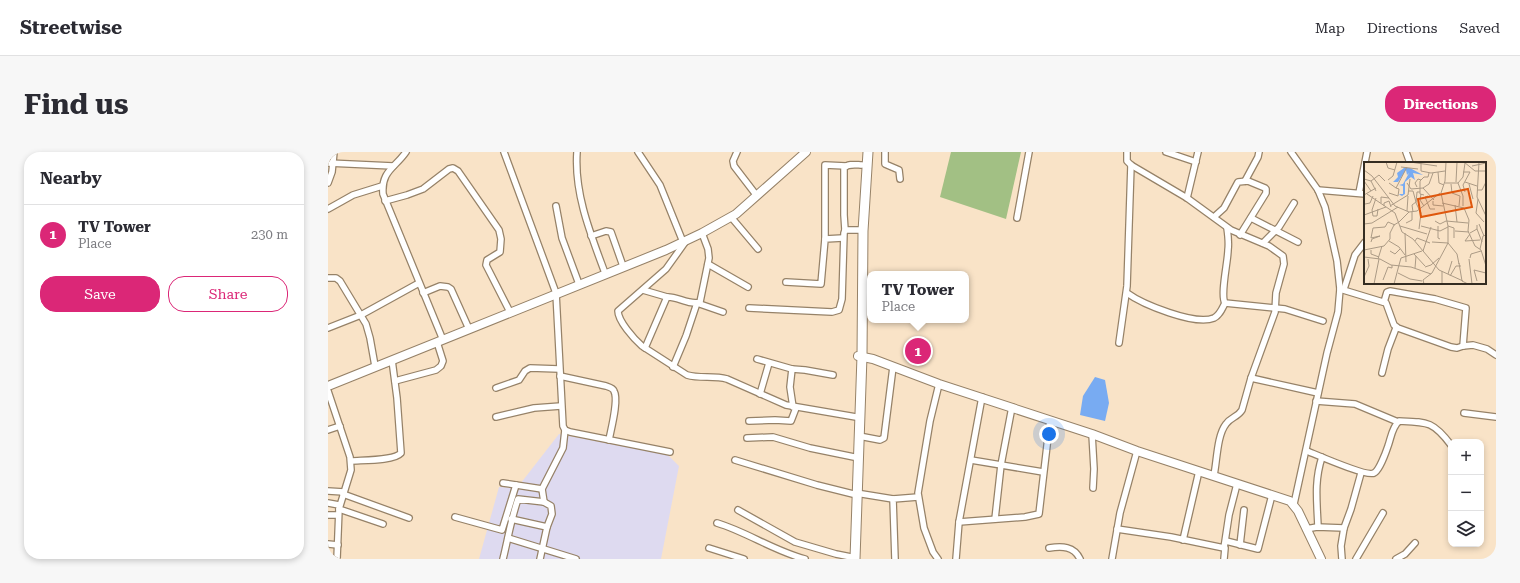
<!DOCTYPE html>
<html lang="en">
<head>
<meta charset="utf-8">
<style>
	body { margin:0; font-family:"Roboto Serif",serif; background:#f7f7f7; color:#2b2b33 }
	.controls { position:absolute; right:12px; bottom:12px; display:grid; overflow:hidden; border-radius:8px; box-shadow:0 2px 6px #0003 }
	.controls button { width:36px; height:36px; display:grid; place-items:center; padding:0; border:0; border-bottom:1px solid #e1e1e2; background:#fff; color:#2b2b33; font:20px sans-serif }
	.you { position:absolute; left:721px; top:282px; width:14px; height:14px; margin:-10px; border:3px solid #fff; border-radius:50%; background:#1a73e8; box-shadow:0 0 0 6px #1a73e833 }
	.badge { display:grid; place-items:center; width:26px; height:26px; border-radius:50%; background:#db2777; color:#fff; font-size:13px; font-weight:700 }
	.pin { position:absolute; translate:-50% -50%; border:2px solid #fff; box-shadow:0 1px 4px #0006 }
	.popup { position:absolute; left:539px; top:119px; width:102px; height:52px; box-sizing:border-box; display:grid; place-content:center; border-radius:8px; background:#fff; filter:drop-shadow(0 1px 3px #0005); font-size:13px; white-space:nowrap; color:#7c7c81 }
	.popup b { font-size:15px; color:#2b2b33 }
	.popup::after { content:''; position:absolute; left:50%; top:100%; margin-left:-8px; border:8px solid transparent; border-top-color:#fff }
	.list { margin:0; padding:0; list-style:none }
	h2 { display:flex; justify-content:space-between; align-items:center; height:52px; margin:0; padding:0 16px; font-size:17px }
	h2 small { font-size:13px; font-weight:400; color:#7c7c81 }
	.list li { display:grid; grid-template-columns:26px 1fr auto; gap:12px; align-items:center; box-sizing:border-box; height:60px; padding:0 16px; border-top:1px solid #e1e1e2 }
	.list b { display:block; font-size:15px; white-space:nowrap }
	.list p { margin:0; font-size:13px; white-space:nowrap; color:#7c7c81 }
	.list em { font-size:13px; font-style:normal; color:#7c7c81 }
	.actions { display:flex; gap:8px; padding:12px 16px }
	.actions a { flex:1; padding:9px 0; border:1px solid #db2777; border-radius:16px; text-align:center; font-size:14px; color:#db2777 }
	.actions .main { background:#db2777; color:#fff }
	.icon { flex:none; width:22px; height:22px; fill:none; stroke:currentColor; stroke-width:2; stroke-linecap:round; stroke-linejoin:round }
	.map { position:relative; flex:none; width:1168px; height:407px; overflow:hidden; border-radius:16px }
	header { display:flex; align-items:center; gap:24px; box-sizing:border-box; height:56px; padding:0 20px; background:#fff; border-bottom:1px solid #e1e1e2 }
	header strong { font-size:19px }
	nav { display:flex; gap:22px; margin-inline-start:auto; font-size:14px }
	.intro { display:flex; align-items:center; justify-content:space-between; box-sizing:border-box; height:96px; padding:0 24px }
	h1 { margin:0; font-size:28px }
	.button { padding:10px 18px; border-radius:16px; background:#db2777; color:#fff; font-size:14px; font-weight:700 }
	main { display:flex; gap:24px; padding:0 24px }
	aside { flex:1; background:#fff; border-radius:16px; box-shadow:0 2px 6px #0003 }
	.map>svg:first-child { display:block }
	.industrial { fill:#dedaf0 }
	.green { fill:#a2c084 }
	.water { fill:#78abf2 }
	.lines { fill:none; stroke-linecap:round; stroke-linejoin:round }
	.street-casing { stroke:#968268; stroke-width:8 }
	.secondary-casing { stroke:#968268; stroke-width:10 }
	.primary-casing { stroke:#968268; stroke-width:11 }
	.street { stroke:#fff; stroke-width:5.5 }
	.secondary { stroke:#fff; stroke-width:8 }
	.primary { stroke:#fff; stroke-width:9 }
	.inset-road { fill:none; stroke:#ab9a85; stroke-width:1 }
	.view { fill:#df570d; fill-opacity:0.15; stroke:#df570d; stroke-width:2 }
	.inset-edge { fill:none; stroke:#352d22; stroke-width:2 }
</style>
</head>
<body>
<header>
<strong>Streetwise</strong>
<nav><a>Map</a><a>Directions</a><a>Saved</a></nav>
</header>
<div class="intro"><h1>Find us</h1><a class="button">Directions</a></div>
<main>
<aside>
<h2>Nearby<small></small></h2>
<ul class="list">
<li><span class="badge">1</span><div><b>TV Tower</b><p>Place</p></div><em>230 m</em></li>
</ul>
<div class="actions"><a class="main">Save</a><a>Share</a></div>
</aside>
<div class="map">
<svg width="1168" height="407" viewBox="0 0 1168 407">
	<rect width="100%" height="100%" fill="#f9e3c7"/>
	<path class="industrial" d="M231,282L340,303L351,314L333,407H151L171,335L189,336Z"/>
	<path class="green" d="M623,0H693L678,67L612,45Z"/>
	<path class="water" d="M767,225L777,228L781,251L777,269L752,263L755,244Z"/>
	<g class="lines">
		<defs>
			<g id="street">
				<path d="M78,0C67,16 53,19 55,42L115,188"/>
				<path d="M176,0L228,141L235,274L237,278L242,280L342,300"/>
				<path d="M249,0C246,42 263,83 277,121"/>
				<path d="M310,0L332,33L355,90"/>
				<path d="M409,0L405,9L406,14L429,44"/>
				<path d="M557,0V12L571,18L572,27"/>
				<path d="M799,0V9L803,13L859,46L903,78L941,94L955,104L956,112L948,141L947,160L923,226L914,258C910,265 903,265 898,272C889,283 889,309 886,323"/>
				<path d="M838,0L868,10"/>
				<path d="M963,0L990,38L997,55L1009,109L1012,137L1010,160L999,201L966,352"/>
				<path d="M1078,0L1082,11"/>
				<path d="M0,11L65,14"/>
				<path d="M917,29L930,5L931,0"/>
				<path d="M0,31L4,20L6,0"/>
				<path d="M990,38L1037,42"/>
				<path d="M1031,41L1039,0"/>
				<path d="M859,46L870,0"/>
				<path d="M57,49L79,43L95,37L121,17L125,16L130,19L171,78L173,87L172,100L159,108L158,113L182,160"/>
				<path d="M228,54L234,86L251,132"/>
				<path d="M0,57L25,43L54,34"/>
				<path d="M403,65L430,97"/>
				<path d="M886,65L896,56L910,30L920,29L937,36L938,37V41L912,83"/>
				<path d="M689,66L701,0"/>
				<path d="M923,66L970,90"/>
				<path d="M899,76C900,83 901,91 900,98C900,109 892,143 897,151L957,157L995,169"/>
				<path d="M517,78L516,63V16C520,11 529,13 534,13"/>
				<path d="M263,84L278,79L283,80L295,114"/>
				<path d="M497,87V13L518,14"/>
				<path d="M358,89L338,117L290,159C290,169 306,187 314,194L359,223C372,227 386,223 399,227L458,253L528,265"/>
				<path d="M935,91L951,75L966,51"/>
				<path d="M380,112L420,135"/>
				<path d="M0,126H8L12,129L38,172L42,186L47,214"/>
				<path d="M458,130L493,132L497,87L515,86"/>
				<path d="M1012,137L1058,151L1066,173L1070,176L1123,195L1129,196L1135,194L1145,193L1159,197L1168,203"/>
				<path d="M1016,137L1027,103L1037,90"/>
				<path d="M315,138L339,145"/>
				<path d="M95,141L112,134L120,135L123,137L141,177"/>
				<path d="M799,141C814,152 867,174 886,166C892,163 894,157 897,151"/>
				<path d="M1056,150L1059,140L1062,139L1107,147L1138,156L1135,194"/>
				<path d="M421,156L504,160L511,158L514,147L516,81L517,78H531"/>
				<path d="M0,176L33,163L91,131"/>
				<path d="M791,191L799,134L803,13"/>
				<path d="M317,196L339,145C349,144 362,154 372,150L381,106L380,97L374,81"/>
				<path d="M429,207L464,217L462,235L465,255"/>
				<path d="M345,215L358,184L369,151L395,160"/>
				<path d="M464,217L477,218L505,223"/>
				<path d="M1054,221L1060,197L1068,176"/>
				<path d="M232,224L278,234C281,235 285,236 286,239C291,248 283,277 281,288"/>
				<path d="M923,226L990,241"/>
				<path d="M67,229L108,218L113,214L115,209L109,190"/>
				<path d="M168,236L191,228L197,219L202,216L231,217"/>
				<path d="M0,239L22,305L23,318L11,357L9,407"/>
				<path d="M432,242L441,211"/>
				<path d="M988,249L1027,252L1070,270"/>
				<path d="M1136,261L1168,265"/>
				<path d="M168,265L206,256L233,254"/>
				<path d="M421,269L447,268L463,269L468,256"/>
				<path d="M0,278L12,274"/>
				<path d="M764,282L766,317L765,336"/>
				<path d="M531,284L552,288L556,286L565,215"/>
				<path d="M419,286L445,285L482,296L526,305"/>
				<path d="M979,299C989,303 1039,325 1046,321C1051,319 1058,300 1060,294C1063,286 1064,275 1071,269C1099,270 1105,269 1123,293"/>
				<path d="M407,308L489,333L525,342"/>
				<path d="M643,308L715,320"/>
				<path d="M23,309C34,308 66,309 73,301L69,246L64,208"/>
				<path d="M175,331L214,337L235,296L237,278"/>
				<path d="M214,337L216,350"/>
				<path d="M0,339L16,340"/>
				<path d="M528,341L565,347"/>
				<path d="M15,342L81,366"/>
				<path d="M0,351L11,353"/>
				<path d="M11,357L55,372"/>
				<path d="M410,358L467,390L508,402L523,405"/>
				<path d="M0,363H10"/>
				<path d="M127,365L174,378L188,333"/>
				<path d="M183,367L219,375L212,407"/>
				<path d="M667,367L673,313L684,255"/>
				<path d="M631,370L697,365L711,362L722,268"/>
				<path d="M389,371C419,380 446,399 477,407"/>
				<path d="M990,375C989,349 986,330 994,305"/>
				<path d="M789,377L843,385L896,396L901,363L909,332"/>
				<path d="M978,377L989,375L1016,376"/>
				<path d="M180,386L248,407"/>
				<path d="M855,388L871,319"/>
				<path d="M898,389L930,397L944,343"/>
				<path d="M0,392L10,393"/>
				<path d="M912,393L916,358"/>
				<path d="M381,396L416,407"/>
				<path d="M721,396C734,394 746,394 752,407"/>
				<path d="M175,407C180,387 183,367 190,347L216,350L223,354L224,362L219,375"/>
				<path d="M567,407L565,347L590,345"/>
				<path d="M610,407L605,400L596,376L590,341L602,269L611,232"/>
				<path d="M628,407L631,370L654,245"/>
				<path d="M784,407L792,361L809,299"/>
				<path d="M896,407L897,396"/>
				<path d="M1014,407L1013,394L1016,376L1023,357L1033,321"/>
				<path d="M1028,407L1055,361"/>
				<path d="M1068,407L1077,402L1087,391"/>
			</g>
			<g id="secondary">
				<path d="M530,204L545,207L611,232L764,282L809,299L962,349L970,359L993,407"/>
				<path d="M0,234L338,98L374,81L408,62L478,0"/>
			</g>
			<path id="primary" d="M527,407L534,204L535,79L540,0"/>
		</defs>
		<use href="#street" class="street-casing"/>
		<use href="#secondary" class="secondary-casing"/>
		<use href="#primary" class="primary-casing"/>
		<use href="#street" class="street"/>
		<use href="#secondary" class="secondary"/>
		<use href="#primary" class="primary"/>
	</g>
	<g transform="translate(1036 10)">
		<rect width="122" height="122" fill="#f9e3c7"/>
		<path d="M40,6H46L59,13L49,11L51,18L47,15L41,20V32L38,34L36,33L35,32H39V24L35,23L39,22L45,11L43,13L42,8L34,20H29L34,15L33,11Z" fill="#78abf2"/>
		<path class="inset-road" d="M22,0L24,6L31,8M46,0L73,4M57,0V9L67,11L81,9M100,0L111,9H122M115,0L113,35L122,54M108,4L122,1M37,5L54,7M0,8L8,14L31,44L45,50L53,49L76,31M74,10L75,21L80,23M99,10H106L99,23L101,30M0,17L7,19L12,29M24,18L29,14L33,0M0,19L7,29M7,19L15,13L21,19M92,20L93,0M101,20L113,24M25,21L32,26L43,5M43,21L47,27L59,26L70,38M81,21H94L99,34V44M94,21L99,15L101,1M87,22L88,31L96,34L95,44M105,22L109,37M53,25L51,21L54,17L57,18M59,26L65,22L69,11M113,28H118L122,20M45,29H49L52,40L48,43L49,50M25,31L34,34L35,27L32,26M77,31L81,19L82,0M3,32L31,51L38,70L49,77L75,108L99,119M57,32L56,38L60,44M0,33L12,26M60,33L56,32V19L60,15H64L65,11M64,34L61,35L66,47H71M114,37L112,51L120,60M69,39V43L79,44M17,41V35L25,36M52,41L57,51L55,67M52,41L53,30H56M78,41L100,46L105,58L104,69L111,84L117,88L122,104M1,42L6,41L9,34M91,43L93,60M20,44V41L25,39L27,45M26,44L44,33L46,17M8,48L9,54H13L14,47M8,48L12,36M43,49L44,34M0,53L22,45M71,59L76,62L82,59M82,59L104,61M35,60L45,50M42,61L48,58V50M0,62L8,61L34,45M115,62L120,74M36,64L63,72M57,64L76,69L84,65M74,64V76L76,77M84,64L90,66V76M113,67L118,80M91,69L105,70M41,71L42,100M106,71L113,67V63M106,72L101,79L116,78M25,79L35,85L41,93M51,79L53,76L66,81M7,80L8,77L16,74L7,76L9,66L21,65L24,60L31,63M68,80L84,81L93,92L95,102M116,87L119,74L122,73M0,88L20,84L26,77V71L30,63L35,60M7,88V92L15,95M26,89L31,92L36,87M59,89L67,65M50,92L61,104M0,95L16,97L27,103L47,105L67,112M106,96L107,92L117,89M14,97L18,84M105,97L108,122M95,101L98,119L104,122M35,103L37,96L58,89M61,105L67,103L75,96M51,106L52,94M78,109V122M34,111L46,117L58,119M84,112L88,99M86,114L92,104H97M0,115L5,104L4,97M19,118L24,105L28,106V103M113,119L110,108L122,111M10,122L15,97M30,122L35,103M60,122L59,118L68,111L84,81V64L77,31"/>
		<path class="view" d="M104,27L108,45L57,55L54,37Z"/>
		<rect width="122" height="122" class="inset-edge"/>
	</g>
</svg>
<div class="controls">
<button>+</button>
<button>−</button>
<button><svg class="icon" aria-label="layers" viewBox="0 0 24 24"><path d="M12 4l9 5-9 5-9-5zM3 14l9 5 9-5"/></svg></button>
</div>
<div class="you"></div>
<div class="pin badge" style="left:590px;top:199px">1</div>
<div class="popup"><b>TV Tower</b>Place</div>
</div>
</main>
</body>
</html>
